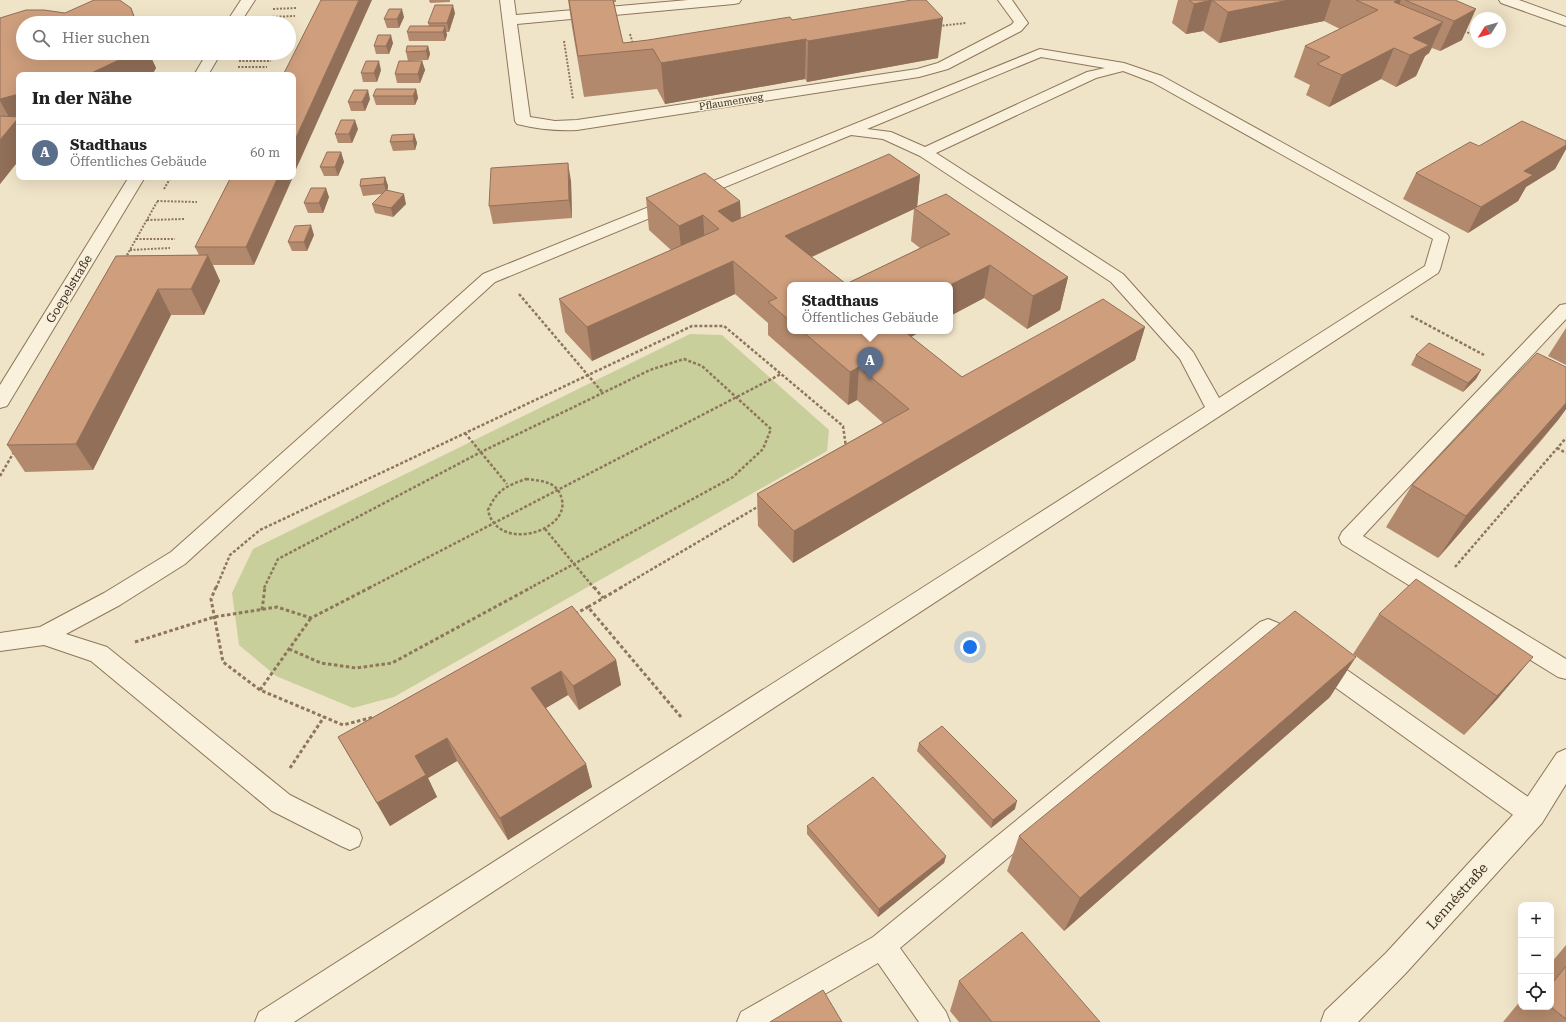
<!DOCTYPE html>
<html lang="de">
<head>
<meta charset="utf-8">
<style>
	body { margin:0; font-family:"Roboto Serif",serif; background:#f2f2f2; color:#222 }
	.controls { position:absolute; right:12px; bottom:12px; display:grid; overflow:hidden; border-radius:8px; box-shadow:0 4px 16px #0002 }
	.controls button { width:36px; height:36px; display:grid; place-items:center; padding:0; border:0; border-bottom:1px solid #e0e0e0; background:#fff; color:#222; font:20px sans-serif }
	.compass { position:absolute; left:1470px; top:12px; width:36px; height:36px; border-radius:50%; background:#fff; box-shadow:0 4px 16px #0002; rotate:233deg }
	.you { position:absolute; left:970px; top:647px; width:14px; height:14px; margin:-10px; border:3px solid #fff; border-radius:50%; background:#1a73e8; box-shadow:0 0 0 6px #1a73e833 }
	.badge { display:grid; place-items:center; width:26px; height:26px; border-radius:50%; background:#ea580c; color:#fff; font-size:13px; font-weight:700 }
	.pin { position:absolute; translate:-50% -33px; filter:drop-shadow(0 1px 2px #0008) }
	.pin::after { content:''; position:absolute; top:21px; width:14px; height:12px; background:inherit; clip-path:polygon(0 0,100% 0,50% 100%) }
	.popup { position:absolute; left:787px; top:282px; width:166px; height:52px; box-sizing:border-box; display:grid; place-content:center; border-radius:8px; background:#fff; filter:drop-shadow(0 1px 3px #0005); font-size:13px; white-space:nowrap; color:#767676 }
	.popup b { font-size:15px; color:#222 }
	.popup::after { content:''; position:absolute; left:50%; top:100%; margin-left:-8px; border:8px solid transparent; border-top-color:#fff }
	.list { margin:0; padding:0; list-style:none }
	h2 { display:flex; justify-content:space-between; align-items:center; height:52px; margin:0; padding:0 16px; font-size:17px }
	h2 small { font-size:13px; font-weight:400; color:#767676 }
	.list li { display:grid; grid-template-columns:26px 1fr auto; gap:12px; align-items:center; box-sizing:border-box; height:56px; padding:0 16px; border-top:1px solid #e0e0e0 }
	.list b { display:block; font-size:15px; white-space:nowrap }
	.list p { margin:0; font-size:13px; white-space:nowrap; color:#767676 }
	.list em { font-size:13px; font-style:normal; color:#767676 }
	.icon { flex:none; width:22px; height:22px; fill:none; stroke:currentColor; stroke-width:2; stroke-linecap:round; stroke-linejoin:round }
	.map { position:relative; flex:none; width:1566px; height:1022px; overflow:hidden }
	.search { position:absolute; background:#fff; box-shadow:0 4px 16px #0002; left:16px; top:16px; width:280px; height:44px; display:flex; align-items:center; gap:10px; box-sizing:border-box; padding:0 14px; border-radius:22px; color:#767676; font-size:15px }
	.panel { position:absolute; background:#fff; box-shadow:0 4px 16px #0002; left:16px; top:72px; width:280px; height:108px; border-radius:8px }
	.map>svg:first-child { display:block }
	.green { fill:#c9cf9b }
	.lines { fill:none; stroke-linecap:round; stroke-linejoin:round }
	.service-casing { stroke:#8d765c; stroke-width:2 }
	.minor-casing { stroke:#8d765c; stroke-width:2 }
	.tertiary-casing { stroke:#8d765c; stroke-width:2 }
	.path-far2 { stroke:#8d765c; stroke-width:2; stroke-dasharray:2 1.5; stroke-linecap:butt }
	.path-far1 { stroke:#8d765c; stroke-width:2.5; stroke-dasharray:3 2; stroke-linecap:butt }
	.path { stroke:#8d765c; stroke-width:3; stroke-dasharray:3.5 2.5; stroke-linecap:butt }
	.service { fill:#faf1dc; fill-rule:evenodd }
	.minor { fill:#faf1dc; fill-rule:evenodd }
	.tertiary { fill:#faf1dc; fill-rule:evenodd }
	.wall { fill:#b2896c; fill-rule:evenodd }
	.shaded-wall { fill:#916f58 }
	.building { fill:#cf9f7d; stroke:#916f58 }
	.labels { text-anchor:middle; stroke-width:3; stroke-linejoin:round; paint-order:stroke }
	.far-street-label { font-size:10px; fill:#3d2e20; stroke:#f7eed8 }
	.street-label { font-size:12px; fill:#3d2e20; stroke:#f7eed8 }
	.near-street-label { font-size:14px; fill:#3d2e20; stroke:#f7eed8 }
</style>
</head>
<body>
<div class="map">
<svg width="1566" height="1022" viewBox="0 0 1566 1022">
	<rect width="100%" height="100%" fill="#f0e4c8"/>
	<path class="green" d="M690,334L722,335L829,430L827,451L394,697L353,708L276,676L239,645L232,593L253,549Z"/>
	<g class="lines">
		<defs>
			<g id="service">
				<path d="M1040,49L1124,63L1162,76L1447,234L1449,237L1440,269L1438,273L294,1022H255L259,1012L1205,407L1180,359L1111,282L920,156L883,139L851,135L495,282L185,564L120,605L66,634L107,647L290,795L359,830L362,838L359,846L350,850L341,846L272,811L91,661L44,645L0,651V633L40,627L104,593L171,552L483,274ZM1041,57L1105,68L1087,72L925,147L891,132L867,129ZM1123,71L1152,82L1433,239L1425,266L1219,398L1193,352L1123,274L936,153L1096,78Z"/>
				<path d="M1566,304V319L1363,536L1566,659V679L1558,677L1342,544L1339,538L1342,532L1560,305Z"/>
				<path d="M1268,619C1281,623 1299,634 1305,646L1302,652C1288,657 1280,648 1269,640L900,948L946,1012L950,1022H919L878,963L777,1022H737L741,1012L873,937L1260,622Z"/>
				<path d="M1319,654L1327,656L1541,806L1544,814L1541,822L1532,825L1523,822L1311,670L1308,663L1311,656Z"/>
			</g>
			<g id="minor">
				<path d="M500,0H514L516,15L688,0H741L739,3L734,4L517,24L530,117L555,121L577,120L917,69L938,63L1011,25L1014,22L998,0H1012L1028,23L1021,31L948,69L919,77L577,130C557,131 537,129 517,124L515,121Z"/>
				<path d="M1499,0H1519L1566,17V26L1501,3Z"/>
				<path d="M1566,749V784L1542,823L1406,973L1358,1022H1321L1325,1011L1386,953L1522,805L1557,753Z"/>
			</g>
			<g id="tertiary">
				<path d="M241,0H255L240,23H226Z"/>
				<path d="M207,53H221L208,75H194Z"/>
				<path d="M129,177H145L7,406L0,408V385Z"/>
			</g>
		</defs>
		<use href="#service" class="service-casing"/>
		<use href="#minor" class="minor-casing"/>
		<use href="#tertiary" class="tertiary-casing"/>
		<g class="path-far2">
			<path d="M273,9L296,8"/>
			<path d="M269,17L295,16"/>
			<path d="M939,26L966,23"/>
			<path d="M1464,31L1476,36"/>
			<path d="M630,34L633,44"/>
			<path d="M564,41L573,99"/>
			<path d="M239,61H271"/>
			<path d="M238,67H267"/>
			<path d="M164,189L171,177"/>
			<path d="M157,201L197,202"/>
			<path d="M147,220L185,219"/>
			<path d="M136,239H175"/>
			<path d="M130,250L170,248"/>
			<path d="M127,255L157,202"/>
		</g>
		<g class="path-far1">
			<path d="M125,259L128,254"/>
			<path d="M519,294L603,393"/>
			<path d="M1411,316L1484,355"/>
			<path d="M465,433L507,484"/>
			<path d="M1557,448L1566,453"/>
			<path d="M0,476L14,452"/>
			<path d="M526,479C542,481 558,481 562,500C569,532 497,553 488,510C497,490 506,486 526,479Z"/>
			<path d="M545,529L594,588"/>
			<path d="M1455,567L1566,438"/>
			<path d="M216,588L230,555L260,530L692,326H724L843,426L846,447"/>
			<path d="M264,588L278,559L481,452L650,370L684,359L702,366L771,429L763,449L733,477L530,588"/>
			<path d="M369,588L781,374"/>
			<path d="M620,588L759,506"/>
		</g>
		<g class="path">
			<path d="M216,587L211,599L223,662L260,690L343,725L374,717"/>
			<path d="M594,587L603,598"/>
			<path d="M622,587L588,607L681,717"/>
			<path d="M262,610L265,587"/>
			<path d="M575,614L588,607"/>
			<path d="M135,642L214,617L277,607L311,618L371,587"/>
			<path d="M289,649L321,663L356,668L392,663L532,587"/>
			<path d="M260,690L311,618"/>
			<path d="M290,768L324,717"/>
		</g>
		<use href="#service" class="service"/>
		<use href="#minor" class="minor"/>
		<use href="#tertiary" class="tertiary"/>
	</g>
	<g class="wall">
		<path d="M429,0H450V2L430,3Z"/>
		<path d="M568,0H616V2H614L623,43L648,40L792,20L938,58L807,82L805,79L665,104L657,89L584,97L572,27Z"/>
		<path d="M1178,0H1455L1462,40L1440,51L1432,48L1429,53L1425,56L1416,76L1396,87L1381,79L1329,107L1306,95L1310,85L1294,77L1305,46L1340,29L1324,21L1219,43L1203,31L1186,34L1172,23Z"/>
		<path d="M131,8L137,23H23V53H149L156,68L152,75H19V160L0,184V18Z"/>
		<path d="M455,13L449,32H446L447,35L445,41H409L407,32L429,26L428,23Z"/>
		<path d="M404,17L399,28H387L384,19Z"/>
		<path d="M393,43L389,54H376L374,46Z"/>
		<path d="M428,46L430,54L428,60L408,61L406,52Z"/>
		<path d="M422,61L425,70L420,83H397L395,74Z"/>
		<path d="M381,70L377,82H363L361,73Z"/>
		<path d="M416,89L418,98L415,105H376L373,96Z"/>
		<path d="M370,99L365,111H351L348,102Z"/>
		<path d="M358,129L352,143H338L335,134Z"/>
		<path d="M414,134L417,143L415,150L393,151L390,142Z"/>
		<path d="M1566,141V149L1555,169L1526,187L1518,201L1468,233L1403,199L1416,173L1479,146Z"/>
		<path d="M341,152L344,162L338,176H324L320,167Z"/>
		<path d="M920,175L917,207L1068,277L1060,310L1027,329L984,298L950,316V285H790V331H922L911,337L962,377L1145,327L1135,360L793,563L758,526L757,494L883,423L857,400L848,405L768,335V323L735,294L592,361L565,332L559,299L671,250L649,230L646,198L740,201L741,219ZM914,209L911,241L920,248L846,284L812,257Z"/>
		<path d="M231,177L254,265H213L220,281L204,315H171L93,470L25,472L7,445L116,256L199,255L195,247Z"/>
		<path d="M385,177L388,186L387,191L406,204L393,217L375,213L372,204L382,194L363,196L360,186Z"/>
		<path d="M571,181L572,218L493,224L489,206Z"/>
		<path d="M329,197L323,213H308L304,203Z"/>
		<path d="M314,235L307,251H292L288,242Z"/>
		<path d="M1566,328V365L1548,356Z"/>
		<path d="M1416,355L1481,370L1476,379L1463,392L1411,365Z"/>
		<path d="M1566,367V409L1558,420L1540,442L1438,558L1386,527L1412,485Z"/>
		<path d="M572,606L616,660L621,685L579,710L568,695L546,708L586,764L592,787L508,840L457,761L428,778L437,797L390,826L338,737Z"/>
		<path d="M1379,614L1499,697L1464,735L1353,654Z"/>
		<path d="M1330,697L1064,931L1007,871L1019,836Z"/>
		<path d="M919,743L1015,809L991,828L917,751Z"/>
		<path d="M807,826L946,856L944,863L878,917L807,834Z"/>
		<path d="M1566,945V1022H1503L1521,1000V1007H1551V963Z"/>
		<path d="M959,981L1100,1022H959L950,1011Z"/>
	</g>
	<g class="shaded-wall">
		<path d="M359,0H372L293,176V144Z"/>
		<path d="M1212,0L1203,31L1186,34L1194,4Z"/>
		<path d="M1289,0H1331L1324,21L1219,43L1228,12Z"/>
		<path d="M1398,0H1401L1389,29L1394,2Z"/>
		<path d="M453,5L455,13L449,32L447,23Z"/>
		<path d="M131,8L137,23H135Z"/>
		<path d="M402,9L404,17L399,28L397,19Z"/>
		<path d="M1476,9L1462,40L1440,51L1454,21Z"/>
		<path d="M943,18L938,58L807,82L808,41Z"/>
		<path d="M1443,22L1429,53L1425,56L1416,76L1396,87L1410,55L1413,38Z"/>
		<path d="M445,26L447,35L445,41L443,32Z"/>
		<path d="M391,35L393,43L389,54L386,46Z"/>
		<path d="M806,39L805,79L665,104L661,63Z"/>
		<path d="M428,46L430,54L428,60L426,51Z"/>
		<path d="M1394,48L1381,79L1329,107L1342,75Z"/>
		<path d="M128,53H149L156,68L152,75H87Z"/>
		<path d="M379,61L381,70L377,82L374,73Z"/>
		<path d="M422,61L425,70L420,83L418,74Z"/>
		<path d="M416,89L418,98L415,105L413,96Z"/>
		<path d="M368,90L370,99L365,111L362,102Z"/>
		<path d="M19,94V160L0,184V140L13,124L0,101V99Z"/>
		<path d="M355,120L358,129L352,143L349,134Z"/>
		<path d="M414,134L417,143L415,150L413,141Z"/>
		<path d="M1566,145V149L1555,169L1526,187L1518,201L1468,233L1481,207L1524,171Z"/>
		<path d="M341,152L344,162L338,176L335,167Z"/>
		<path d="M568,163L571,181L572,218L569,200Z"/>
		<path d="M920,175L917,208H914V209L785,269V236Z"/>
		<path d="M278,177H293L254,265L246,247Z"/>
		<path d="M385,177L388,186L387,194L384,184Z"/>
		<path d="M326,188L329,197L323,213L319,203Z"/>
		<path d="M404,194L406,204L393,217L391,208Z"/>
		<path d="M740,201L741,234L718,211Z"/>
		<path d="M703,215L705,248L682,259L679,226Z"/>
		<path d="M311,225L314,235L307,251L304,242Z"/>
		<path d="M208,255L220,281L204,315L191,289Z"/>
		<path d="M733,261L735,294L592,361L587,327Z"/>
		<path d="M990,265L984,298L950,316V285Z"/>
		<path d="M1068,277L1060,310L1027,329L1033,296Z"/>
		<path d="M158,289L171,315L93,470L76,444Z"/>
		<path d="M1145,327L1135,360L793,563L794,531Z"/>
		<path d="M886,331H922L884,351Z"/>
		<path d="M859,367L857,400L848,405L850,372Z"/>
		<path d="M1481,370L1476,379L1463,392L1468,383Z"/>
		<path d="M1566,403V409L1558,420L1438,558L1466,516Z"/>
		<path d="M1356,657L1330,697L1064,931L1080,898Z"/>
		<path d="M1533,657L1499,697L1464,735L1497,696Z"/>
		<path d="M616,660L621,685L579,710L573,686Z"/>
		<path d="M561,671L568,695L539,712L531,688Z"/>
		<path d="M447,738L457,761L428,778L437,797L390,826L377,803L415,756Z"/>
		<path d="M586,764L592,787L508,840L500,818Z"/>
		<path d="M1017,801L1015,809L991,828L993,820Z"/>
		<path d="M946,856L944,863L878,917L879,909Z"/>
	</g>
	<g class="building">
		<path d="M94,0H119L121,1L131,8L135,20V23H23V53H128L119,60L87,75H19V94L0,99V18L26,10H44L65,13Z"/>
		<path d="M321,0H359L293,144V75H283Z"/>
		<path d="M569,0H613L623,43L648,40L790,17L792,20L912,0H926L943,18L808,41L806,39L661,63L653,49L578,56Z"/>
		<path d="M1189,0H1289L1228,12L1212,0L1194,4Z"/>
		<path d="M1356,0H1398L1394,2L1443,22L1413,38L1429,45L1410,55L1394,48L1342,75L1317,64L1330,57L1305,46L1378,10Z"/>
		<path d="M1405,0H1455L1476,9L1454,21Z"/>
		<path d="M435,5H453L447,23H428Z"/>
		<path d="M389,9H402L397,19H384Z"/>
		<path d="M410,26H445L443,32H407Z"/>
		<path d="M378,35H391L386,46H374Z"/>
		<path d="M407,46H428L426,51L406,52Z"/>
		<path d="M366,61H379L374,73H361Z"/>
		<path d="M399,61H422L418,74H395Z"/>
		<path d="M376,89H416L413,96H373Z"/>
		<path d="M354,90H368L362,102H348Z"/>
		<path d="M0,116L19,117L0,140Z"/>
		<path d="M341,120H355L349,134H335Z"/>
		<path d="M1522,121L1566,141V145L1524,171L1533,175L1481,207L1416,173L1470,142L1479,146Z"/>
		<path d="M414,134L413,141L390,142L392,135Z"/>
		<path d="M327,152H341L335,167H320Z"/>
		<path d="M889,154L920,175L785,236L846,284L950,234L914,208L946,194L1068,277L1033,296L990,265L950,285H790V321L768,302L777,298L733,261L587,327L559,299L719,229L703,215L679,226L646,198L705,173L740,201L718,211L732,222Z"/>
		<path d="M568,163L569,200L489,206L491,168Z"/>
		<path d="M231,177H278L246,247H195Z"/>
		<path d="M385,177L384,184L360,186L361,179Z"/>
		<path d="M311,188H326L319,203H304Z"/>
		<path d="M386,190L404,194L391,208L372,204Z"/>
		<path d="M311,225L304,242H288L295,226Z"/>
		<path d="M208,255L191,289H158L76,444L7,445L116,256Z"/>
		<path d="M1103,299L1145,327L794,531L757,494L909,409L859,367L850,372L802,331H904L962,377Z"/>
		<path d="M1429,343L1481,370L1468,383L1416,355Z"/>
		<path d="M1537,353L1566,367V403L1466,516L1412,485Z"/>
		<path d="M1416,579L1533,657L1497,696L1379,614Z"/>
		<path d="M572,606L616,660L573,686L561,671L531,688L586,764L500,818L447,738L415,756L426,775L377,803L338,737Z"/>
		<path d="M1295,611L1356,657L1080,898L1019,836Z"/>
		<path d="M942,726L1017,801L993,820L919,743Z"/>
		<path d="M873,777L946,856L879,909L807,826Z"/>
		<path d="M1022,932L1100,1022H992L959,981Z"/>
		<path d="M1566,966V1019L1551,1007V985Z"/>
		<path d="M823,990L842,1022H770Z"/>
	</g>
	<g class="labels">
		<g class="far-street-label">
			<text transform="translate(731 101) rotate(-9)" y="4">Pflaumenweg</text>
		</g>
		<g class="street-label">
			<text transform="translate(69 289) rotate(-59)" y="4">Goepelstraße</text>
		</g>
		<g class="near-street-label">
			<text transform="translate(1457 896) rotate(-48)" y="5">Lennéstraße</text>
		</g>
	</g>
</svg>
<div class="controls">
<button>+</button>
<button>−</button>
<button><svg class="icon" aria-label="locate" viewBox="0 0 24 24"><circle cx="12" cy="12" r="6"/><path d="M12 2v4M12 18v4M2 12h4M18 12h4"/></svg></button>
</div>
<svg class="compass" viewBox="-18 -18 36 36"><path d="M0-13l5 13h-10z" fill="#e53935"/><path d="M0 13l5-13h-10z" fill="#767676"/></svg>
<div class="you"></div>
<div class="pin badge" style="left:870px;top:380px;background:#5c6f8a">A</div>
<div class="popup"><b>Stadthaus</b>Öffentliches Gebäude</div>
<div class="search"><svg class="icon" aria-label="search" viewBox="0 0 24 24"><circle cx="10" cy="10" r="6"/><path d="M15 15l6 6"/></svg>Hier suchen</div>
<section class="panel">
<h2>In der Nähe<small></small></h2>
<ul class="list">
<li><span class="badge" style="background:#5c6f8a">A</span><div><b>Stadthaus</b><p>Öffentliches Gebäude</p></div><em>60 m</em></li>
</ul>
</section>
</div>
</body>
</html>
